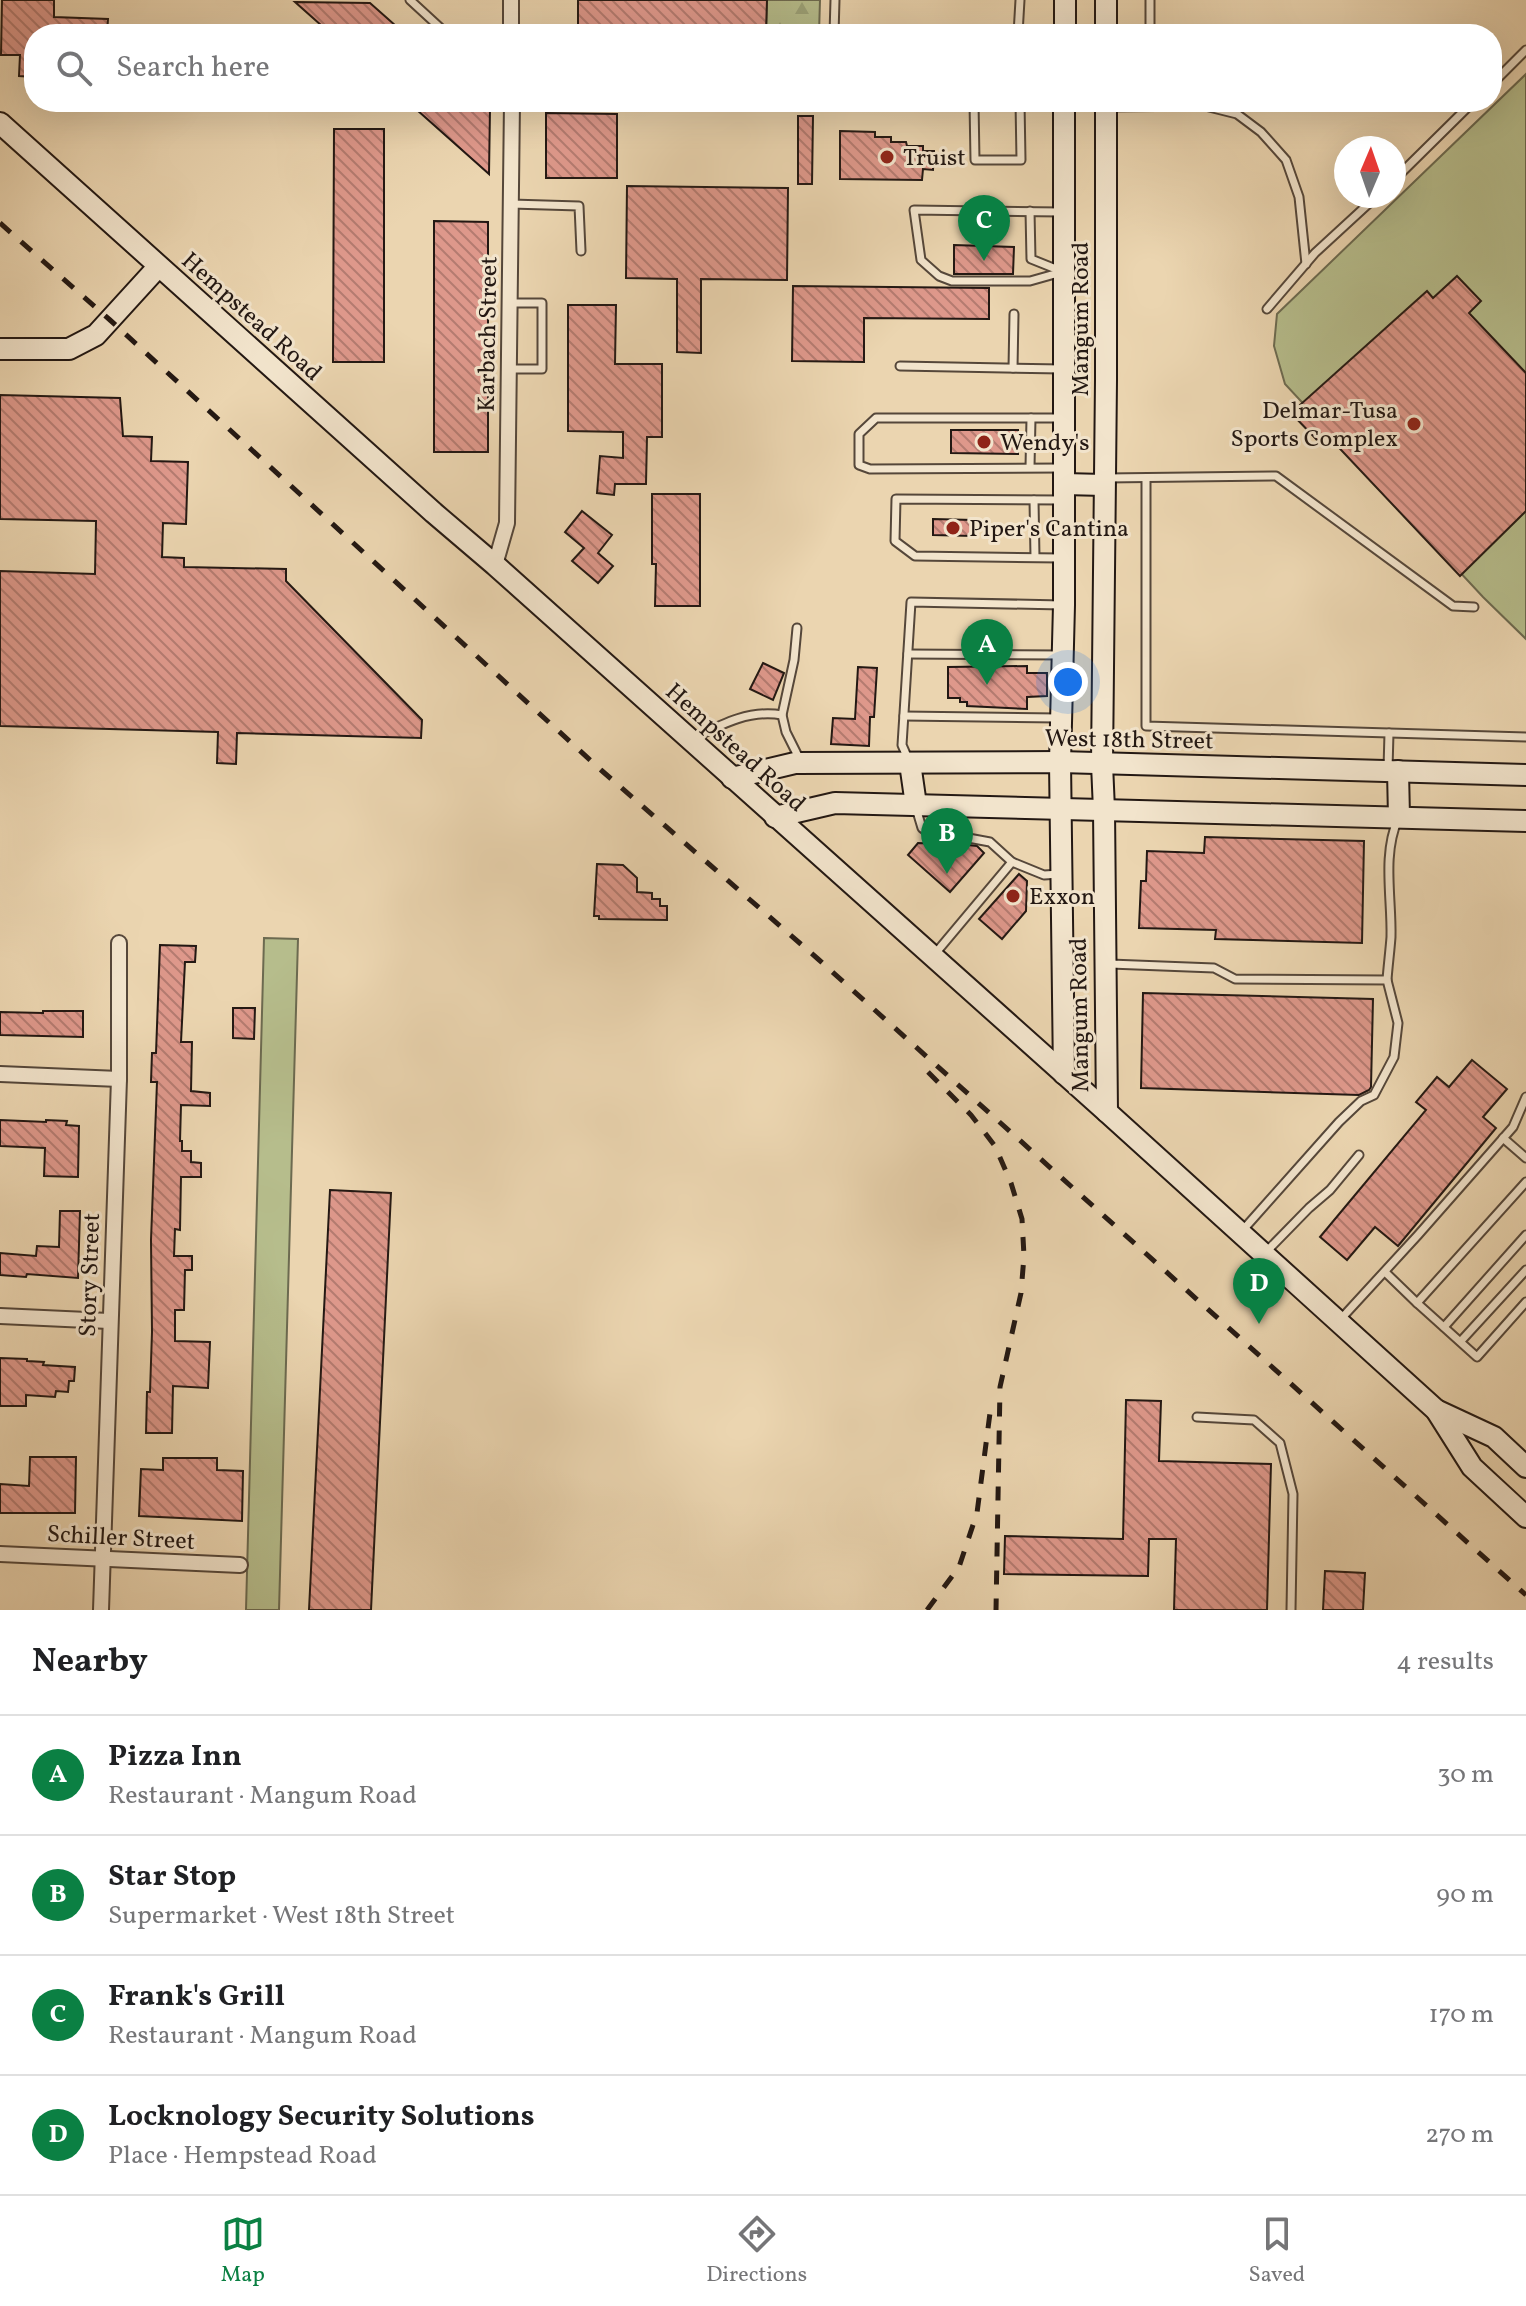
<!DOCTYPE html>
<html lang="en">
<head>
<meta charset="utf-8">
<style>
	body { margin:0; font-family:Vollkorn,serif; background:#f6f6f6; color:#202124 }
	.compass { position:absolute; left:1334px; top:136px; width:72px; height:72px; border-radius:50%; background:#fff; box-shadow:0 8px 32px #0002; rotate:2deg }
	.you { position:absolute; left:1068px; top:682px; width:28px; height:28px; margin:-20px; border:6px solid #fff; border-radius:50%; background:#1a73e8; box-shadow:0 0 0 12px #1a73e833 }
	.badge { display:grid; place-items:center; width:52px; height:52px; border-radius:50%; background:#0b8043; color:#fff; font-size:26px; font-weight:700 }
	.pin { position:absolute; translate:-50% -66px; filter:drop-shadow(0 2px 4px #0008) }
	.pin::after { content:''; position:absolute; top:42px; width:28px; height:24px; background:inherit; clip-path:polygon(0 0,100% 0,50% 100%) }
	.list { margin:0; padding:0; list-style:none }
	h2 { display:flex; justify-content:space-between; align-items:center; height:104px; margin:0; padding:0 32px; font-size:34px }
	h2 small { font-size:26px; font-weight:400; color:#757577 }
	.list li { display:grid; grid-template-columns:52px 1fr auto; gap:24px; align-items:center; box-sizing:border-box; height:120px; padding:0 32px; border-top:2px solid #e0e0e0 }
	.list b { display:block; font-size:30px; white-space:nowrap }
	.list p { margin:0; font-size:26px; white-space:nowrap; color:#757577 }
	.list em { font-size:26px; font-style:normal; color:#757577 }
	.icon { flex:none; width:44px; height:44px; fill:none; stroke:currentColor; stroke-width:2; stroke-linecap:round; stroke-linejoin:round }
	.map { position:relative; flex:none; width:1526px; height:1610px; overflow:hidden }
	.search { position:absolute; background:#fff; box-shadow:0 8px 32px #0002; left:24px; right:24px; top:24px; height:88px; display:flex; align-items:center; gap:20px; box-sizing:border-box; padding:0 28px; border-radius:32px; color:#757577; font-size:30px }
	.sheet { height:584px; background:#fff }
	nav { display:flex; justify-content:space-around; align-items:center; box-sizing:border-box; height:112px; border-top:2px solid #e0e0e0; background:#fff; font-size:22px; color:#757577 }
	nav a { display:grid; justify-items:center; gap:4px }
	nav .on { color:#0b8043 }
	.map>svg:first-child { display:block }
	.grass { fill:#b6bd8c; stroke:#6c6a50; stroke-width:2 }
	.forest { fill:url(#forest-firs); stroke:#6c6a50; stroke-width:2 }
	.building { fill:url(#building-back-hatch); stroke:#231813; stroke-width:2 }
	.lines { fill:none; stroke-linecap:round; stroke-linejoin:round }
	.lane-casing { stroke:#55473a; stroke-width:11 }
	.street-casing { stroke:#55473a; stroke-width:18 }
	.secondary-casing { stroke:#231813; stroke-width:24 }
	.lane { stroke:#f2e4cc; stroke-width:7 }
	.street { stroke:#f2e4cc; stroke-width:14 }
	.secondary { stroke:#f2e4cc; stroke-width:20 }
	.rail { stroke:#231813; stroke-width:5; stroke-dasharray:14 14; stroke-linecap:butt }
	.poi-dot { fill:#8f2418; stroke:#f2e4cc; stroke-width:3 }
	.labels { text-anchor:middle; stroke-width:6; stroke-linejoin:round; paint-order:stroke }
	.poi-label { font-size:24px; fill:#231813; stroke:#f2e4cc; text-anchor:start }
	.street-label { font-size:24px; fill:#231813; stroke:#f2e4cc }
</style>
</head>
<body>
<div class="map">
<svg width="1526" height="1610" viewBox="0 0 1526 1610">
	<defs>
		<pattern id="forest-firs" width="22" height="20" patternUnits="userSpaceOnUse" patternTransform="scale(2)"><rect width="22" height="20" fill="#b6bd8c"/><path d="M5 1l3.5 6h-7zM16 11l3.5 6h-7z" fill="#9ca278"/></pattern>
		<pattern id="building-back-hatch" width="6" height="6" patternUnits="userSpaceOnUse" patternTransform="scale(2)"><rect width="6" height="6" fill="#de988b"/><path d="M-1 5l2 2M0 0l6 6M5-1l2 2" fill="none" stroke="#b47b70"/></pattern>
	</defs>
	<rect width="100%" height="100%" fill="#ebd5b0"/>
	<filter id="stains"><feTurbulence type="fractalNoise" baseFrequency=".0025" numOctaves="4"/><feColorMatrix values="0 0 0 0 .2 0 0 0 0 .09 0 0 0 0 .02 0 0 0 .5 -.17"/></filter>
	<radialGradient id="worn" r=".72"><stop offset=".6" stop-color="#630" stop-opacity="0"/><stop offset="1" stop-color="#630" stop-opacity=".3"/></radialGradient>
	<g class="grass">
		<path d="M1526,74V639L1483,597L1285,384L1274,346L1277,314Z"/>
		<path d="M264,938L298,939L279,1610H246Z"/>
	</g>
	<path class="forest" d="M767,0H820L819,34H766Z"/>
	<g class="building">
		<path d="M2,0H54V17L108,19L107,34H34V77L19,76L20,55H1Z"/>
		<path d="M578,0H767L766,32L578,29Z"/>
		<path d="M295,2L370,3L405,34H331Z"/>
		<path d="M408,102H482L490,108L489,174Z"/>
		<path d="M546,113L617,114V178H546Z"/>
		<path d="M798,116H813L812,184H798Z"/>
		<path d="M334,129H384V362H333Z"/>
		<path d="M840,131L875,132V137H891V142H906L907,146H923V151H934L933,170L923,169L922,180L840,179Z"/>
		<path d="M627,186L788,188L787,280L701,279V353L677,352V279L626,278Z"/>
		<path d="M434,221L488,222V452H434Z"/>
		<path d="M954,245L1014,247L1013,274H954Z"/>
		<path d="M1457,276L1481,301L1469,313L1526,373V511L1460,576L1327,435L1319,442L1291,413L1427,291L1433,298Z"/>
		<path d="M793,286L989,288V319L864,318V362L792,361Z"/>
		<path d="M568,305H616L615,364H662V437H647L646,484H615L614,495L597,493L600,456L623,458V432L568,431Z"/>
		<path d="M0,395L120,398L123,436L152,437L151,461L188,462L186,524L163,523L162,557L184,558V567L286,569V581L422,720L421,738L237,733L236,764L217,763L218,732L0,726V571L95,574L96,521L0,519Z"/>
		<path d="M951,430H1018V454L951,453Z"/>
		<path d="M652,494H700V606H655L656,564H652Z"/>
		<path d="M582,511L612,535L598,553L613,566L598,583L572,561L584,548L565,532Z"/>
		<path d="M933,519L973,520V536L933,535Z"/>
		<path d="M763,663L784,673L773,700L750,689Z"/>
		<path d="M1027,666V673H1047V696L1027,697V709L967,706V702H960V698H948V667Z"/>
		<path d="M858,667L877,668L874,717H870L869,746L831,744L833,718L855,719Z"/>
		<path d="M1205,837L1364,841L1362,943L1215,939L1216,930L1139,928L1141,881H1146L1147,851L1204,853Z"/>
		<path d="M918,843L968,845L977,846L984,853L950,892L908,855Z"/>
		<path d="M597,864L623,865L637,878V892L652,893V899H660V906H667V920L599,919V916H594Z"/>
		<path d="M1019,874L1027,881L1026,911L1002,939L979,919Z"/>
		<path d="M160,945L196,946L195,962H185L181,1042H192L191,1091L210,1093V1106L181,1105L180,1141H182V1151H191V1162L201,1163V1177H181L180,1230L175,1229L174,1256H192V1270H185L184,1310H175V1341L210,1342L208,1388L173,1386L172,1433H146L147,1392H150L152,1332L151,1240L157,1082H151L152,1053H156Z"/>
		<path d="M1143,993L1373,999L1371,1087L1369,1090L1359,1095L1141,1088Z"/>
		<path d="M233,1008H255L254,1039L233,1038Z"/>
		<path d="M43,1011H83V1037L0,1035V1012L43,1013Z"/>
		<path d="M1472,1060L1507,1089L1483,1117L1496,1128L1398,1246L1375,1227L1347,1260L1320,1237L1426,1110L1416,1102L1437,1077L1449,1087Z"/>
		<path d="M0,1120L46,1122V1120L67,1121L66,1125L79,1126L78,1177L44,1176L45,1148L0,1146Z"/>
		<path d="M330,1190L391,1193L371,1610H309Z"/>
		<path d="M60,1211H80L78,1278L27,1274L26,1277L0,1275V1253L36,1256L37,1246L59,1247Z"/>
		<path d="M0,1358L27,1359V1361L44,1362L43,1365L75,1367L74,1381H69L68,1392L56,1391L55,1397L26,1395V1406H0Z"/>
		<path d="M1126,1400L1161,1401L1159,1461L1271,1464L1267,1610H1174L1176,1539H1149L1148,1576L1004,1574L1005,1536L1123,1539Z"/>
		<path d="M30,1457H76L75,1513H0V1484L29,1486Z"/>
		<path d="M163,1458H217V1470L243,1471L242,1521L139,1516L141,1469L163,1470Z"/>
		<path d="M1325,1571L1365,1573L1363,1610H1323Z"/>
	</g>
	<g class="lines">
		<defs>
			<g id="lane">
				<path d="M410,0L447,34"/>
				<path d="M1150,0V34"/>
				<path d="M834,34L835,0"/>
				<path d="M1018,34L1020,0"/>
				<path d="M1492,84L1526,50"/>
				<path d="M974,102L975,160H1021L1020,102"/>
				<path d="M1108,107L1205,106L1237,114L1261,132L1286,160L1299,197L1306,264"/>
				<path d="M1394,180L1473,102"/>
				<path d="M511,204L579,206L581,251"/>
				<path d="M1030,211L1031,259L1061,271"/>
				<path d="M1062,212L914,210L921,260L939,276L952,281H1030L1062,272"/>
				<path d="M1267,309L1315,253L1377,196"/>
				<path d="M900,366L1062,369"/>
				<path d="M1013,368L1014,314"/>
				<path d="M509,369H542V303H510"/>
				<path d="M1030,467L1031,418"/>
				<path d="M1062,468L870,469L859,465V434L876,418H1062"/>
				<path d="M1106,478L1276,476L1453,606L1474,607"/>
				<path d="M1146,478V726L1526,737"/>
				<path d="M1034,500L1035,557"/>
				<path d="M1061,558L915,556L895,541L896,499L1062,500"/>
				<path d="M908,654L1061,655"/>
				<path d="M782,715L794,660L797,628"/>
				<path d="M904,716L1058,718"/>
				<path d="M692,739C720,725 749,709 782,715L786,732L800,760"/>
				<path d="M909,761L902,745L911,602L1062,605"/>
				<path d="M1388,769L1389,733"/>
				<path d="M916,808L922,828L930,834L963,837L990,842L1012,862"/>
				<path d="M934,955L1012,862L1044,875L1060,874"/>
				<path d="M1110,964L1214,968L1235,979L1387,980L1398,1023L1394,1057L1374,1095L1361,1101L1339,1122L1242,1231"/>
				<path d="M1387,980C1388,966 1390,951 1391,937C1392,898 1382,855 1398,819"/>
				<path d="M1503,1138L1526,1158"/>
				<path d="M1265,1253L1309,1208L1330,1190L1359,1155"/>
				<path d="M1385,1272L1417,1303L1526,1182"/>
				<path d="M1417,1303L1477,1357L1526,1302"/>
				<path d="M1339,1321L1418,1235L1513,1127L1526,1097"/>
				<path d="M1444,1327L1526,1235"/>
				<path d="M1461,1341L1526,1270"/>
				<path d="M1197,1417L1254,1420L1280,1443L1293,1494L1291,1610"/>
			</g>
			<g id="street">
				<path d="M511,0V34"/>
				<path d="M495,565L507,523L512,102"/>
				<path d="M0,1074L119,1079"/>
				<path d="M0,1316L109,1321"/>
				<path d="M0,1554L240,1565"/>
				<path d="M101,1610L119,1079V943"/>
			</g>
			<g id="secondary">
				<path d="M1065,34V0"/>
				<path d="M1106,34V0"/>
				<path d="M1106,102V380L1102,764L1104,810L1107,1112"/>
				<path d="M0,123L434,513L495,565L1107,1112L1436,1410L1472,1467L1526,1517"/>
				<path d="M0,349H69L96,335L158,267"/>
				<path d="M1064,484L1104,485"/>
				<path d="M910,763L916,805"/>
				<path d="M1398,771L1399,817"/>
				<path d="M732,778L795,763L1060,762L1526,775"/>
				<path d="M775,817L835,803L1526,821"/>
				<path d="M1064,1074L1060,762L1064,605V102"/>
				<path d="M1436,1410L1494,1437L1526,1467"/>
			</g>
		</defs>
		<use href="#lane" class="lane-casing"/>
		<use href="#street" class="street-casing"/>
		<use href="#secondary" class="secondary-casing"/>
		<use href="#lane" class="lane"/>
		<use href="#street" class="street"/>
		<use href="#secondary" class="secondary"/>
		<g class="rail">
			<path d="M0,223L110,320L601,770L818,959L1526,1595"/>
			<path d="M928,1072L971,1115L995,1146L1011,1183L1022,1219L1024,1256L1021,1293L1000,1387L996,1610"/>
			<path d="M927,1610L959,1567L977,1513L990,1413"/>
		</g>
	</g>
	<g class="poi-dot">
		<circle cx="887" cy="157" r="8"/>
		<circle cx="1414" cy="424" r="8"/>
		<circle cx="984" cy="442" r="8"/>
		<circle cx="953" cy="528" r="8"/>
		<circle cx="1013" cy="896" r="8"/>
	</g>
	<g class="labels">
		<g class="poi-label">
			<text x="903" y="165">Truist</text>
			<text x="1398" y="418" text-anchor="end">Delmar-Tusa<tspan x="1398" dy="28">Sports Complex</tspan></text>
			<text x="1000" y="450">Wendy's</text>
			<text x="969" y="536">Piper's Cantina</text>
			<text x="1029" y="904">Exxon</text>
		</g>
		<g class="street-label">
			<text transform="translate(252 316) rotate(42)" y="8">Hempstead Road</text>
			<text transform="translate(1080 319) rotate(-90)" y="8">Mangum Road</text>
			<text transform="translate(487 334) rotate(-89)" y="8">Karbach Street</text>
			<text transform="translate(1129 739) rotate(1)" y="8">West 18th Street</text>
			<text transform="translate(736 747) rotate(42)" y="8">Hempstead Road</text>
			<text transform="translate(1079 1015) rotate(-91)" y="8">Mangum Road</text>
			<text transform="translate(89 1275) rotate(-88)" y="8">Story Street</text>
			<text transform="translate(121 1537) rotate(3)" y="8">Schiller Street</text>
		</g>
	</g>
	<rect width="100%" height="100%" filter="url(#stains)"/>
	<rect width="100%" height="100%" fill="url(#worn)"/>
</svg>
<svg class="compass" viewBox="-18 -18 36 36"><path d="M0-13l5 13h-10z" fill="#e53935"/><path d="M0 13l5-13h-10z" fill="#757577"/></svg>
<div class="you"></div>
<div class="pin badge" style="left:987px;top:685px">A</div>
<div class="pin badge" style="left:947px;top:874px">B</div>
<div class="pin badge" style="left:984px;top:261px">C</div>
<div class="pin badge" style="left:1259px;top:1324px">D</div>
<div class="search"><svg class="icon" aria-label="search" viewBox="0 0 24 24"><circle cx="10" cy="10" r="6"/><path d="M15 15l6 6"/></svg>Search here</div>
</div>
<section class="sheet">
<h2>Nearby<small>4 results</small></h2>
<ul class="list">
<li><span class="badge">A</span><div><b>Pizza Inn</b><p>Restaurant · Mangum Road</p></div><em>30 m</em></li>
<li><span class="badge">B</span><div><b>Star Stop</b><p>Supermarket · West 18th Street</p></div><em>90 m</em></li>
<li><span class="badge">C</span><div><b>Frank's Grill</b><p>Restaurant · Mangum Road</p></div><em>170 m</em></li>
<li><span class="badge">D</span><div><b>Locknology Security Solutions</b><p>Place · Hempstead Road</p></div><em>270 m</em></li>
</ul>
</section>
<nav>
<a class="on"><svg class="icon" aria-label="map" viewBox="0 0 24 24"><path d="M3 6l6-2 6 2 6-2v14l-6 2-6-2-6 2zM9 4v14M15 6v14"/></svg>Map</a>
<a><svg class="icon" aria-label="directions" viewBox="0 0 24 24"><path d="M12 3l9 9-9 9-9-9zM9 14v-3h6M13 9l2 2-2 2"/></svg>Directions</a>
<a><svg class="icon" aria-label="saved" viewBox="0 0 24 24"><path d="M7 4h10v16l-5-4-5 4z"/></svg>Saved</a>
</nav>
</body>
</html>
